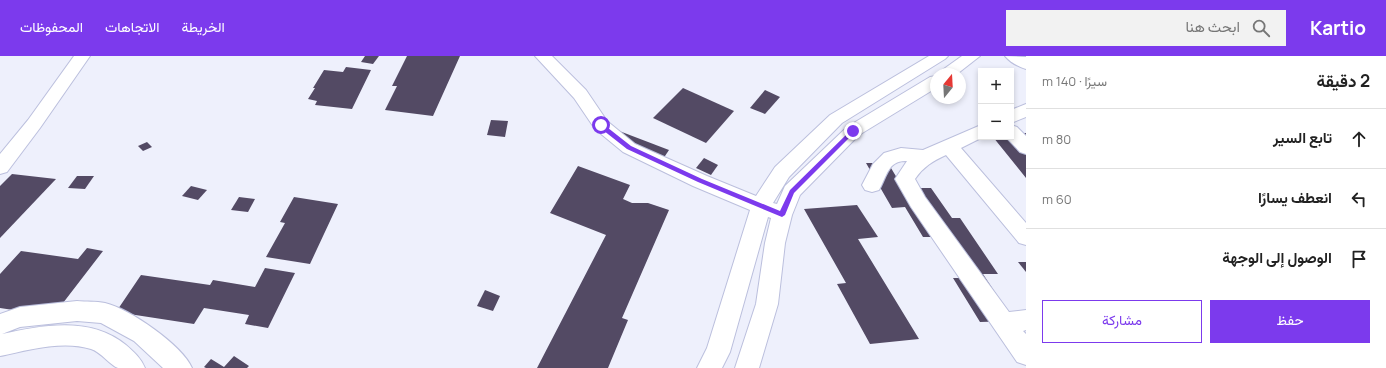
<!DOCTYPE html>
<html lang="ar">
<head>
<meta charset="utf-8">
<style>
	body { margin:0; font-family:Manrope,Vazirmatn,sans-serif; background:#f2f2f2; color:#222; direction:rtl }
	.controls { position:absolute; right:12px; top:12px; display:grid; overflow:hidden; border-radius:0px; box-shadow:0 2px 6px #0003 }
	.controls button { width:36px; height:36px; display:grid; place-items:center; padding:0; border:0; border-bottom:1px solid #e0e0e0; background:#fff; color:#222; font:20px sans-serif }
	.compass { position:absolute; left:930px; top:12px; width:36px; height:36px; border-radius:50%; background:#fff; box-shadow:0 2px 6px #0003; rotate:18deg }
	.stop { position:absolute; width:12px; height:12px; margin:-9px; border:3px solid #7c3aed; border-radius:50%; background:#fff }
	.stop.end { background:#7c3aed; border-color:#fff; box-shadow:0 1px 4px #0008 }
	.list { margin:0; padding:0; list-style:none }
	h2 { display:flex; justify-content:space-between; align-items:center; height:52px; margin:0; padding:0 16px; font-size:17px }
	h2 small { font-size:13px; font-weight:400; color:#767676 }
	.list li { display:grid; grid-template-columns:26px 1fr auto; gap:12px; align-items:center; box-sizing:border-box; height:60px; padding:0 16px; border-top:1px solid #e0e0e0 }
	.list b { display:block; font-size:15px; white-space:nowrap }
	.list em { font-size:13px; font-style:normal; color:#767676 }
	.actions { display:flex; gap:8px; padding:12px 16px }
	.actions a { flex:1; padding:9px 0; border:1px solid #7c3aed; border-radius:0px; text-align:center; font-size:14px; color:#7c3aed }
	.actions .main { background:#7c3aed; color:#fff }
	.icon { flex:none; width:22px; height:22px; fill:none; stroke:currentColor; stroke-width:2; stroke-linecap:round; stroke-linejoin:round }
	.map { position:relative; flex:none; width:1026px; height:312px; overflow:hidden; direction:ltr }
	header { display:flex; align-items:center; gap:24px; box-sizing:border-box; height:56px; padding:0 20px; background:#7c3aed; color:#fff }
	header strong { font-size:19px }
	nav { display:flex; gap:22px; margin-inline-start:auto; font-size:14px }
	.search { width:280px; height:36px; background:#f2f2f2; display:flex; align-items:center; gap:10px; box-sizing:border-box; padding:0 14px; border-radius:0px; color:#767676; font-size:15px }
	main { display:flex }
	aside { flex:1; background:#fff }
	.map>svg:first-child { display:block }
	.building { fill:#534a64 }
	.lines { fill:none; stroke-linecap:round; stroke-linejoin:round }
	.minor-casing { stroke:#bbbfdd; stroke-width:2 }
	.minor { fill:#fff; fill-rule:evenodd }
	.route { fill:#7c3aed }
</style>
</head>
<body>
<header>
<strong>Kartio</strong>
<div class="search"><svg class="icon" aria-label="search" viewBox="0 0 24 24"><circle cx="10" cy="10" r="6"/><path d="M15 15l6 6"/></svg>ابحث هنا</div>
<nav><a>الخريطة</a><a>الاتجاهات</a><a>المحفوظات</a></nav>
</header>
<main>
<aside>
<h2>2 دقيقة<small>سيرًا · 140 m</small></h2>
<ul class="list">
<li><svg class="icon" aria-label="ahead" viewBox="0 0 24 24"><path d="M12 20V5M6 11l6-6 6 6"/></svg><div><b>تابع السير</b></div><em>80 m</em></li>
<li><svg class="icon" aria-label="left" viewBox="0 0 24 24"><path d="M17 20v-9H6M10 6l-5 5 5 5"/></svg><div><b>انعطف يسارًا</b></div><em>60 m</em></li>
<li><svg class="icon" aria-label="arrive" viewBox="0 0 24 24"><path d="M6 21V4h12l-3 4 3 4H6"/></svg><div><b>الوصول إلى الوجهة</b></div></li>
</ul>
<div class="actions"><a class="main">حفظ</a><a>مشاركة</a></div>
</aside>
<div class="map">
<svg width="1026" height="312" viewBox="0 0 1026 312">
	<rect width="100%" height="100%" fill="#eef0fc"/>
	<g class="building">
		<path d="M365,0H379L373,8L361,6Z"/>
		<path d="M407,0H460L433,60L385,54L397,30H392Z"/>
		<path d="M346,11L371,14L352,53L315,49L317,45L308,43L315,32H313L324,14L343,16Z"/>
		<path d="M683,32L734,55L706,87L653,62Z"/>
		<path d="M765,34L780,41L765,58L750,52Z"/>
		<path d="M491,64L508,65L505,81L487,79Z"/>
		<path d="M614,73L669,94L663,103L608,81Z"/>
		<path d="M1011,77H1026V122L993,81H1011Z"/>
		<path d="M147,86L152,91L143,95L138,90Z"/>
		<path d="M704,102L718,109L711,119L696,112Z"/>
		<path d="M866,107H888L903,132H931L952,162H960L998,218H983L1014,265L980,266L953,222H963L937,181H923L905,151L892,152Z"/>
		<path d="M578,110L630,129L623,143L632,147H648L669,154L622,262L628,264L608,312H537L606,179L550,157Z"/>
		<path d="M12,118L56,123L0,182V130Z"/>
		<path d="M77,120H94L85,133L68,132Z"/>
		<path d="M191,130L207,134L198,144L182,140Z"/>
		<path d="M239,141L255,143L248,156L231,154Z"/>
		<path d="M294,141L338,148L310,208L266,201L285,167L280,166Z"/>
		<path d="M857,149L878,181L858,183L919,283L870,288L837,228L846,227L804,153Z"/>
		<path d="M87,192L103,195L53,260L0,252V218L21,195L78,203Z"/>
		<path d="M1018,206H1026V216Z"/>
		<path d="M265,212L295,217L268,272L245,268L249,259L204,252L194,268L116,256L141,219L210,229L213,224L255,231Z"/>
		<path d="M485,234L500,240L493,255L477,250Z"/>
		<path d="M234,300L249,310L247,312H206L204,311L211,303L224,311Z"/>
	</g>
	<g class="lines">
		<defs>
			<g id="minor">
				<path d="M74,0H90L40,72L7,116L0,118V98L28,64Z"/>
				<path d="M535,0H552L586,34L607,65L635,88L707,120L756,140L775,111L830,59L929,0H948L945,3L842,67L789,121L773,147L777,148L785,130L847,71L930,21L936,20V32L859,79L800,139L792,159L785,187L778,248L759,312H735L756,248L765,187L771,162L768,161L730,296L722,312H697L707,292L750,154L693,130L623,96L595,73L574,42Z"/>
				<path d="M962,0H980L957,18H939L941,15Z"/>
				<path d="M1005,0L1026,1V13C1019,11 1010,6 1005,0Z"/>
				<path d="M1026,48V61L1011,67V54Z"/>
				<path d="M981,69V81H983L961,92L1026,167V189L1019,187L946,99C933,105 923,111 915,123L925,141L1009,256L1026,254V274L1023,275L1026,278V309L1017,306L911,151L895,123L907,105C888,104 887,120 879,134L872,136L865,134L862,129L873,108L884,97L901,92L923,94Z"/>
				<path d="M1011,69L1017,71L1026,80V98L1020,96L1006,81H1011Z"/>
				<path d="M77,245C86,246 96,245 105,247C130,253 182,289 192,312H163L134,285L101,267L77,265L20,271L2,278C43,269 91,260 126,289C134,296 141,302 145,312C137,312 126,312 118,312C111,310 101,296 91,293C63,284 28,294 0,300V258L20,251Z"/>
			</g>
		</defs>
		<use href="#minor" class="minor-casing"/>
		<use href="#minor" class="minor"/>
	</g>
	<path class="route" d="M599,68H603L631,90L702,123L780,155L790,134L851,74L856,75L794,137L785,159L782,161L698,126L627,93L599,71Z"/>
</svg>
<div class="controls">
<button>+</button>
<button>−</button>
</div>
<svg class="compass" viewBox="-18 -18 36 36"><path d="M0-13l5 13h-10z" fill="#e53935"/><path d="M0 13l5-13h-10z" fill="#767676"/></svg>
<div class="stop" style="left:601px;top:69px"></div>
<div class="stop end" style="left:853px;top:75px"></div>
</div>
</main>
</body>
</html>
